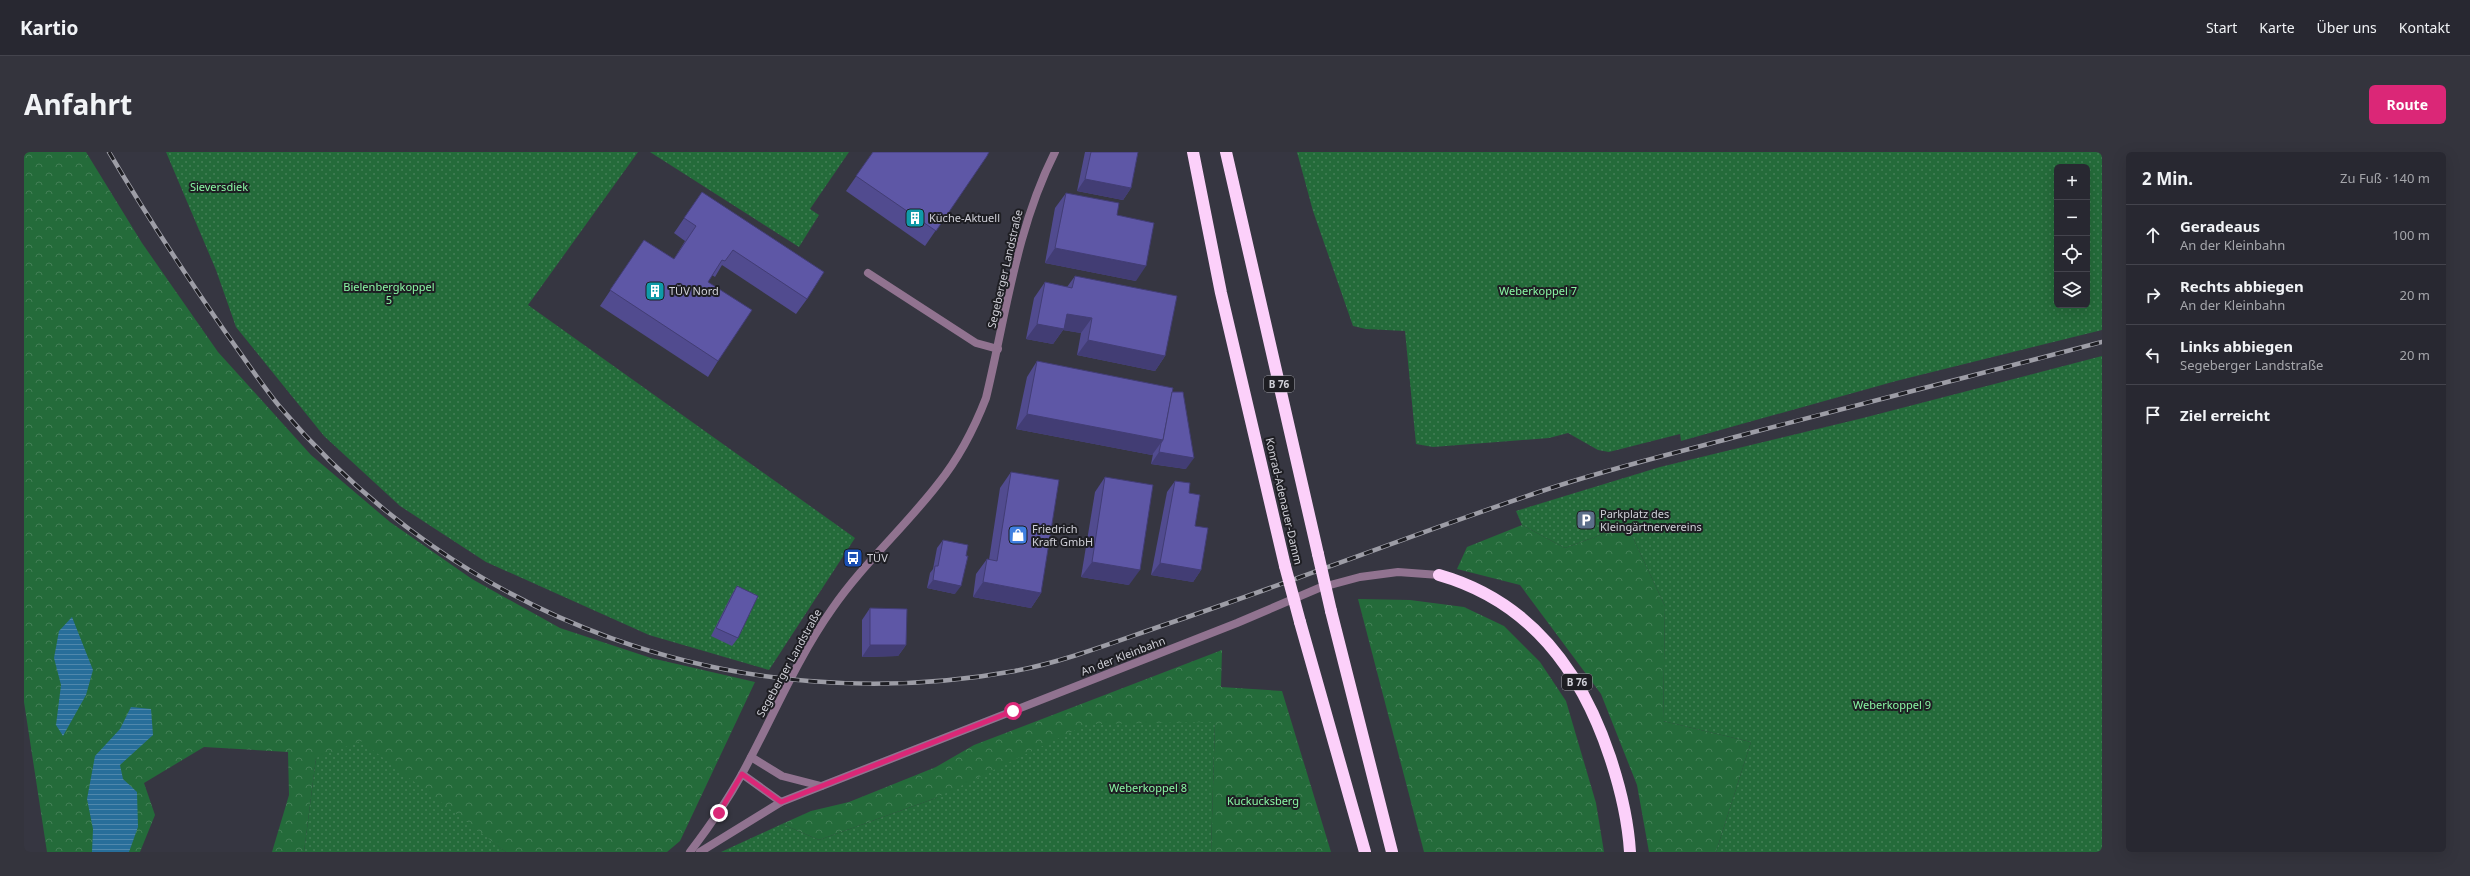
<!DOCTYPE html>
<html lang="de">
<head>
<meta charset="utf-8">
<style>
	body { margin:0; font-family:"Noto Sans",sans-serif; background:#34343d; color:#f1f3f6 }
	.controls { position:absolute; right:12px; top:12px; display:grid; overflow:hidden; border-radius:6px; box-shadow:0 4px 16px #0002 }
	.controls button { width:36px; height:36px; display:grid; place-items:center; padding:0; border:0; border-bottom:1px solid #44444d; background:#282831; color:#f1f3f6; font:20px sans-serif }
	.stop { position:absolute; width:12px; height:12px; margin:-9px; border:3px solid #db2777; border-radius:50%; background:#fff }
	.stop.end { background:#db2777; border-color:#fff; box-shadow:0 1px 4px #0008 }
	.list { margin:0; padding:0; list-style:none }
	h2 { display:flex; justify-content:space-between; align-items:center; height:52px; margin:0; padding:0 16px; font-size:17px }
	h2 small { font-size:13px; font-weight:400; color:#a5a6ab }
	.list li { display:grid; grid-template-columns:26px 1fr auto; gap:12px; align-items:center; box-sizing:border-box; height:60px; padding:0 16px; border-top:1px solid #44444d }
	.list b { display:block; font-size:15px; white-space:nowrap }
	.list p { margin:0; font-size:13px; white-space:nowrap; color:#a5a6ab }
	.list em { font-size:13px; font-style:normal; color:#a5a6ab }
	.icon { flex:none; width:22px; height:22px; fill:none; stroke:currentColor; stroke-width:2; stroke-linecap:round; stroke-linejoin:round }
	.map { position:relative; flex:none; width:2078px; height:700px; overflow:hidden; border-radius:6px }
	header { display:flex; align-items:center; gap:24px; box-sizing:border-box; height:56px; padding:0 20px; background:#282831; border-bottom:1px solid #44444d }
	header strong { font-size:19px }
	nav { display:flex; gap:22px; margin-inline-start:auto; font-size:14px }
	.intro { display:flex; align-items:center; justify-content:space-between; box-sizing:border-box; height:96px; padding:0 24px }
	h1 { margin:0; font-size:28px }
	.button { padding:10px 18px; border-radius:6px; background:#db2777; color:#fff; font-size:14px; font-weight:700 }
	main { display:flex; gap:24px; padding:0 24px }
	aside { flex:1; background:#282831; border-radius:6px; box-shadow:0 4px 16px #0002 }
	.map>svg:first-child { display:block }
	.forest { fill:url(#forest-crowns) }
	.garden { fill:url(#garden-dots); fill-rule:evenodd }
	.water { fill:url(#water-rules) }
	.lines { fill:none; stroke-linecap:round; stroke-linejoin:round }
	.street { stroke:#917390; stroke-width:8 }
	.highway { stroke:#fcd0fa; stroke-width:12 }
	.rail-casing { stroke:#9d9da6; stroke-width:4.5 }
	.rail { stroke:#1e1e23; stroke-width:3; stroke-dasharray:9; stroke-linecap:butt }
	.highway-bridge { stroke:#fcd0fa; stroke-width:12 }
	.wall { fill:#514b8f }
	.shaded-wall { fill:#423d74 }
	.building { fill:#5e57a6; stroke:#423d74 }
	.route { stroke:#db2777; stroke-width:5 }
	.labels { text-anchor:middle; stroke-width:4; stroke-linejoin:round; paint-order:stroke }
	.shield { fill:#1e1e23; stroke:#9b9ba2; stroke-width:1 }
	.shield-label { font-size:10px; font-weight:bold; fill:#d0d0d8 }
	.park-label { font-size:11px; fill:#8af7a4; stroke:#1e1e23 }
	.poi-label { font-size:11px; fill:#d0d0d8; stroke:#1e1e23; text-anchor:start }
	.street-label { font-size:11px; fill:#d0d0d8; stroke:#1e1e23 }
</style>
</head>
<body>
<header>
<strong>Kartio</strong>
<nav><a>Start</a><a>Karte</a><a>Über uns</a><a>Kontakt</a></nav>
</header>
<div class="intro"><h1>Anfahrt</h1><a class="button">Route</a></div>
<main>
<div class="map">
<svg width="2078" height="700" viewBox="0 0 2078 700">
	<defs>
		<pattern id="forest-crowns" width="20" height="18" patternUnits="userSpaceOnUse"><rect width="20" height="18" fill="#246b3a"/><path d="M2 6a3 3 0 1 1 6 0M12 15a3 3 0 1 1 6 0" fill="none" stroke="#437f56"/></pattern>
		<pattern id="garden-dots" width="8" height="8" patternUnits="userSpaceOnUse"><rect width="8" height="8" fill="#246b3a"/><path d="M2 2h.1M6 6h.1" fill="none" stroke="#437f56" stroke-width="1.8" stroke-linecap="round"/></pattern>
		<pattern id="water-rules" width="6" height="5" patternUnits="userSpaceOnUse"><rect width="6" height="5" fill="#286e9a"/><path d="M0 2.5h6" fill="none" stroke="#5088ac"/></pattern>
	</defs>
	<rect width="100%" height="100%" fill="#363641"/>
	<g class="forest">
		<path d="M0,0H62L118,91L194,200L287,303L366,370L448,427L536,476L627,506L731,530L656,689L643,700H482L460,684L292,606L280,700H248L265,643L264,600L180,595L120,631L131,663L116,700H23L0,550Z"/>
		<path d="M1498,373L1541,396L1603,373L1641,454L1639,569L1727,590L1692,700H1625L1613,633L1577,542L1496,433L1433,417L1443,395Z"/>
		<path d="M1334,447L1386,448L1440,455L1480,474L1516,510L1542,549L1572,651L1580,700H1400Z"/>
		<path d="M1198,498L1197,535L1258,539L1307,700H1187L1191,570L912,646L795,688L758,672L787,659L825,650L912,615L950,593Z"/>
	</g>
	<g class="garden">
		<path d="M142,0H614L504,153L831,386L745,518L625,483L462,410L376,354L300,284L212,175L192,118Z"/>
		<path d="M626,0H825L786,57L795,63L775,95Z"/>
		<path d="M1273,0H2078V178L1872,229L1657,289L1656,282L1585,300L1574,298L1544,281L1525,286L1409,295L1392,292L1381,179L1342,177L1329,174L1289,59ZM2033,15H2063V153H2033Z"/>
		<path d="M2078,204V700H1692L1727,590L1639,569L1641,454L1603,373L1541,396L1498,373L1492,359L1636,315L1839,266Z"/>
		<path d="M1191,570L1187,700H697L758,672L795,688L912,646L1064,572Z"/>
		<path d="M337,589L482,700H280L292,606Z"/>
	</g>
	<g class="water">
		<path d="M48,465L69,518L62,543L39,584L32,573L37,533L30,506L35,479Z"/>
		<path d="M107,555L127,557L129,583L96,613L99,627L113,640L114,675L105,700H68L69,677L63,647L71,604L96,577Z"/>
	</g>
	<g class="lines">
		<g class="street">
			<path d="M844,121L952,191L974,197"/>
			<path d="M727,605L758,624L797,634"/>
			<path d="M718,622L757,650"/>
			<path d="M666,700C685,675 703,649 718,622C748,567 772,508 808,457C839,412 880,376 914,332C935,306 950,277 962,246C982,163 992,77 1031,0"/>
			<path d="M676,700L757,650L1213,471L1295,436L1336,425L1374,420L1415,423"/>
		</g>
		<g class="highway">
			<path d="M1169,0L1197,141L1261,414"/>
			<path d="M1202,0L1294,402"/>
			<path d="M1415,423C1506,449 1557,518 1586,605C1596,635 1604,668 1606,700"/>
			<path d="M1307,459L1368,700"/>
			<path d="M1276,470L1341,700"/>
		</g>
		<defs>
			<path id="rail" d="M85,0C122,63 161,122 202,181C220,206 237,232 256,255C438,470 714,569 991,519C1043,509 1093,489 1143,472C1268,430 1392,381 1518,339C1586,316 1656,300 1726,281C1843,250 1961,221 2078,190"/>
		</defs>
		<use href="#rail" class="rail-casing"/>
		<use href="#rail" class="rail"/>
		<g class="highway-bridge">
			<path d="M1294,402L1307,459"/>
			<path d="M1261,414L1276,470"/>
		</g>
	</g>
	<g class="wall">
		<path d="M849,0L963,4L901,94L822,39Z"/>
		<path d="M1061,0H1114L1107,36L1099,48L1053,39Z"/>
		<path d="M678,40L783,147L772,162L698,113L691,125L688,123L684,130L694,209L684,225L576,154L620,88L650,107L661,89L650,81Z"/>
		<path d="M1042,41L1093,63L1112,129L1021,111L1031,56Z"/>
		<path d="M1051,124L1141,204L1131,219L1053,203L1057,181L1039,178L1029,192L1002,187L1010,146L1021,130L1043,135Z"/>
		<path d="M1013,209L1148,240L1162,317L1127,312L1129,302L1128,303L992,277L1003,225Z"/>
		<path d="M987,320L1017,441L1007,456L949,445L952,422L963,407L965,408L976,336Z"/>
		<path d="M1081,325L1105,433L1057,425L1071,340Z"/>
		<path d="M1151,329L1171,374L1177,418L1169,430L1127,423L1143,340Z"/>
		<path d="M919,388L931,442L903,436L906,421L909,417L913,396Z"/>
		<path d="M713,434L714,486L708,494L687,484L708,442Z"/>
		<path d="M846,456L882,493L874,504L838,505V468Z"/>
	</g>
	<g class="shaded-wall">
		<path d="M1061,27L1107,36L1099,48L1053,39Z"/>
		<path d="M1031,96L1122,114L1112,129L1021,111Z"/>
		<path d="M1043,162L1068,166L1057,181L1039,178L1029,192L1002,187L1013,172Z"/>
		<path d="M1064,188L1141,204L1131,219L1053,203Z"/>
		<path d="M1003,262L1139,288L1128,303L992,277Z"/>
		<path d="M1135,300L1170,306L1162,317L1127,312Z"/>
		<path d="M1068,410L1116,418L1105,433L1057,425Z"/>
		<path d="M1136,411L1177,418L1169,430L1127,423Z"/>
		<path d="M909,428L937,434L931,442L903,436Z"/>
		<path d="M959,430L1017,441L1007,456L949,445Z"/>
		<path d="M846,493H882L874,504L838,505Z"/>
	</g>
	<g class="building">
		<path d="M849,0H965L963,4L912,79L832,24Z"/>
		<path d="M1067,0H1114L1107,36L1061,27Z"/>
		<path d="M678,40L800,120L783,147L709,98L701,109L698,108L684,130L728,158L694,209L586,138L620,88L650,107L672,74L660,66Z"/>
		<path d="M1042,41L1095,51L1093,63L1130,71L1122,114L1031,96Z"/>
		<path d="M1051,124L1153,144L1141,204L1064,188L1068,166L1043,162L1040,177L1013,172L1021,130L1048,136Z"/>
		<path d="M1013,209L1149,236L1139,288L1003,262Z"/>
		<path d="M1148,240H1159L1170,306L1135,300L1137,291L1139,288Z"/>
		<path d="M987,320L1035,328L1017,441L959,430L963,407L973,409Z"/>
		<path d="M1081,325L1129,333L1116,418L1068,410Z"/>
		<path d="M1151,329L1166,331L1165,341L1176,343L1171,374L1184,376L1177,418L1136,411Z"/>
		<path d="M919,388L944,393L942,404H944L937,434L909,428L911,414H914Z"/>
		<path d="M713,434L734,444L714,486L692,476Z"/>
		<path d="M846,456L883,457L882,493H846Z"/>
	</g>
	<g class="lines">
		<path class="route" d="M695,661L718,622L757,650L989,559"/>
	</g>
	<defs>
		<symbol id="building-square" viewBox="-11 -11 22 22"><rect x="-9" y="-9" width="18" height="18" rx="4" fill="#0f9aa8" stroke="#1e1e23"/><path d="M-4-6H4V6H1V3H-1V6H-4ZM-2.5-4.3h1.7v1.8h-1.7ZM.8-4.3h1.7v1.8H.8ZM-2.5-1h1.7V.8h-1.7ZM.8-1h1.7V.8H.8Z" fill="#fff"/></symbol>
		<symbol id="parking-square" viewBox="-11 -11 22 22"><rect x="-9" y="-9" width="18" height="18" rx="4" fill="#5c6f8a" stroke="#1e1e23"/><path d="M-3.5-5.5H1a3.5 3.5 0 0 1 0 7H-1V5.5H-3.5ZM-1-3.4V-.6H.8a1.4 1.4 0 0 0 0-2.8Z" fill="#fff"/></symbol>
		<symbol id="shop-square" viewBox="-11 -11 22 22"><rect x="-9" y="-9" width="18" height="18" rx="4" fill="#3f7fe0" stroke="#1e1e23"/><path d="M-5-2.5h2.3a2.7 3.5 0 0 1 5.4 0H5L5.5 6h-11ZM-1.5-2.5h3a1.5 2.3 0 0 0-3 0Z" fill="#fff"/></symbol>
		<symbol id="bus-square" viewBox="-11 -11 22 22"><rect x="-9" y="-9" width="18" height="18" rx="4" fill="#1a4fb4" stroke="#1e1e23"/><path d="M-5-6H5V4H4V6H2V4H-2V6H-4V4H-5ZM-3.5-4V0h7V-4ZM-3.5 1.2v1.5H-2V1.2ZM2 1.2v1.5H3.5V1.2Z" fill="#fff"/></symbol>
	</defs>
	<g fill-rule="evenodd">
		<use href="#building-square" x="880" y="55" width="22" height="22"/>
		<use href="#building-square" x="620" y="128" width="22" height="22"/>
		<use href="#parking-square" x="1551" y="357" width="22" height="22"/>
		<use href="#shop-square" x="983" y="372" width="22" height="22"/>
		<use href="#bus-square" x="818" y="395" width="22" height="22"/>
	</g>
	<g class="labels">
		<g class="shield">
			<rect x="1240" y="224" width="30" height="16" rx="3"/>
			<rect x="1538" y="522" width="30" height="16" rx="3"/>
		</g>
		<g class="shield-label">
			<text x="1255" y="236">B 76</text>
			<text x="1553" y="534">B 76</text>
		</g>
		<g class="park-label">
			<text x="195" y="39">Sieversdiek</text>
			<text x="365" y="139">Bielenbergkoppel<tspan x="365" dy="13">5</tspan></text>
			<text x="1514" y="143">Weberkoppel 7</text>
			<text x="1868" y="557">Weberkoppel 9</text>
			<text x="1124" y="640">Weberkoppel 8</text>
			<text x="1239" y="653">Kuckucksberg</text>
		</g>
		<g class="poi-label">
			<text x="905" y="70">Küche-Aktuell</text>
			<text x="645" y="143">TÜV Nord</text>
			<text x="1576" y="366">Parkplatz des<tspan x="1576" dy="13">Kleingärtnervereins</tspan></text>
			<text x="1008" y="381">Friedrich<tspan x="1008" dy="13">Kraft GmbH</tspan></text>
			<text x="843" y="410">TÜV</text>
		</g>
		<g class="street-label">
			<text transform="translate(981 117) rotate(-77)" y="4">Segeberger Landstraße</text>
			<text transform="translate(1260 349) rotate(77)" y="4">Konrad-Adenauer-Damm</text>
			<text transform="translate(1099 504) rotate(-21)" y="4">An der Kleinbahn</text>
			<text transform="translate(765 511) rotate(-61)" y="4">Segeberger Landstraße</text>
		</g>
	</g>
</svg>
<div class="controls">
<button>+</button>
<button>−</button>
<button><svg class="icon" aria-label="locate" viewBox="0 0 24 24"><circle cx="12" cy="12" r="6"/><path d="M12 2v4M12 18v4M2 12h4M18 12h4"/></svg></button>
<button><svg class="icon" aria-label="layers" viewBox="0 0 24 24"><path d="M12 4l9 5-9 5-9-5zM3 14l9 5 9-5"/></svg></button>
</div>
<div class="stop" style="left:989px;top:559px"></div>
<div class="stop end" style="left:695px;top:661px"></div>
</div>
<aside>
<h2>2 Min.<small>Zu Fuß · 140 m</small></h2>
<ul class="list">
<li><svg class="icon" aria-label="ahead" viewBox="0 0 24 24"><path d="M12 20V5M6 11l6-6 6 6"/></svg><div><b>Geradeaus</b><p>An der Kleinbahn</p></div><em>100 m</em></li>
<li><svg class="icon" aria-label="right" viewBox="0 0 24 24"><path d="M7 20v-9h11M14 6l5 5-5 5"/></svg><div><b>Rechts abbiegen</b><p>An der Kleinbahn</p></div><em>20 m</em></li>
<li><svg class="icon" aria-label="left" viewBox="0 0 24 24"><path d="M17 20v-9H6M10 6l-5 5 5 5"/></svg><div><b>Links abbiegen</b><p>Segeberger Landstraße</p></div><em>20 m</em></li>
<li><svg class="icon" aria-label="arrive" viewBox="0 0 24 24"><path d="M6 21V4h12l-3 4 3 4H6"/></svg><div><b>Ziel erreicht</b></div></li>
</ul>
</aside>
</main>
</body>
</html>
